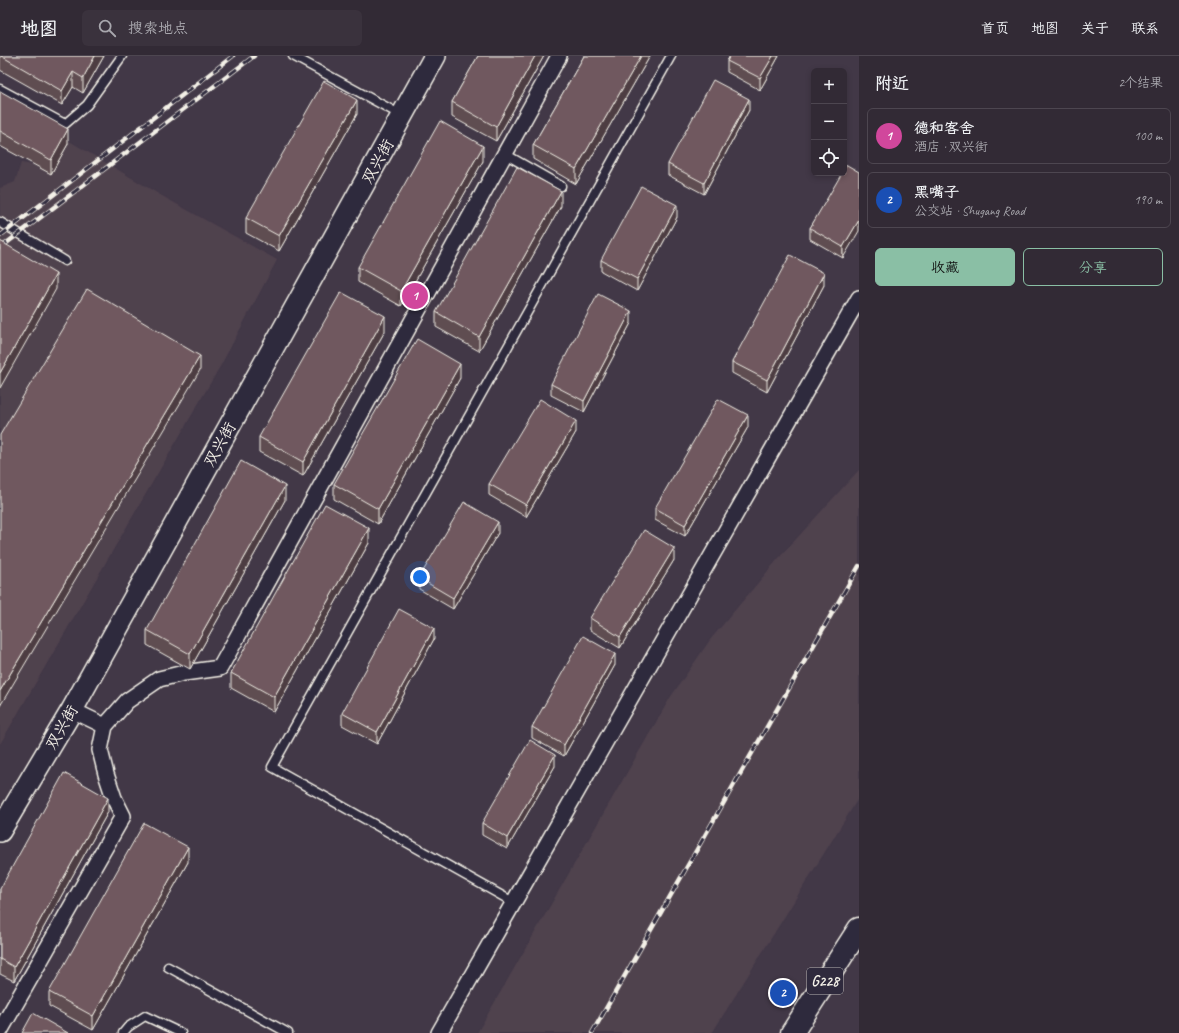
<!DOCTYPE html>
<html lang="zh">
<head>
<meta charset="utf-8">
<style>
	body { margin:0; font-family:Caveat,"LXGW WenKai TC",sans-serif; background:#3a323d; color:#f1f3f6 }
	.controls { position:absolute; right:12px; top:12px; display:grid; overflow:hidden; border-radius:6px; box-shadow:0 2px 6px #0003 }
	.controls button { width:36px; height:36px; display:grid; place-items:center; padding:0; border:0; border-bottom:1px solid #4d4650; background:#322a35; color:#f1f3f6; font:20px sans-serif }
	.you { position:absolute; left:420px; top:521px; width:14px; height:14px; margin:-10px; border:3px solid #fff; border-radius:50%; background:#1a73e8; box-shadow:0 0 0 6px #1a73e833 }
	.badge { display:grid; place-items:center; width:26px; height:26px; border-radius:50%; background:#8abfa5; color:#fff; font-size:13px; font-weight:700 }
	.pin { position:absolute; translate:-50% -50%; border:2px solid #fff; box-shadow:0 1px 4px #0006 }
	.list { margin:0; padding:0; list-style:none }
	h2 { display:flex; justify-content:space-between; align-items:center; height:52px; margin:0; padding:0 16px; font-size:17px }
	h2 small { font-size:13px; font-weight:400; color:#a8a7ad }
	.list li { display:grid; grid-template-columns:26px 1fr auto; gap:12px; align-items:center; box-sizing:border-box; height:56px; margin:0 8px 8px; padding:0 8px; border:1px solid #4d4650; border-radius:6px }
	.list b { display:block; font-size:15px; white-space:nowrap }
	.list p { margin:0; font-size:13px; white-space:nowrap; color:#a8a7ad }
	.list em { font-size:13px; font-style:normal; color:#a8a7ad }
	.actions { display:flex; gap:8px; padding:12px 16px }
	.actions a { flex:1; padding:9px 0; border:1px solid #8abfa5; border-radius:6px; text-align:center; font-size:14px; color:#8abfa5 }
	.actions .main { background:#8abfa5; color:#111 }
	.icon { flex:none; width:22px; height:22px; fill:none; stroke:currentColor; stroke-width:2; stroke-linecap:round; stroke-linejoin:round }
	.map { position:relative; flex:none; width:859px; height:977px; overflow:hidden }
	header { display:flex; align-items:center; gap:24px; box-sizing:border-box; height:56px; padding:0 20px; background:#322a35; border-bottom:1px solid #4d4650 }
	header strong { font-size:19px }
	nav { display:flex; gap:22px; margin-inline-start:auto; font-size:14px }
	.search { width:280px; height:36px; background:#3a323d; display:flex; align-items:center; gap:10px; box-sizing:border-box; padding:0 14px; border-radius:6px; color:#a8a7ad; font-size:15px }
	main { display:flex }
	aside { flex:1; background:#322a35 }
	.map>svg:first-child { display:block }
	.built { fill:#50424e }
	.lines { fill:none; stroke-linecap:round; stroke-linejoin:round }
	.lane-casing { stroke:#f4f1e8; stroke-width:11 }
	.street-casing { stroke:#f4f1e8; stroke-width:18 }
	.secondary-casing { stroke:#f4f1e8; stroke-width:24 }
	.highway-casing { stroke:#f4f1e8; stroke-width:25 }
	.lane { stroke:#2f2a3d; stroke-width:8 }
	.street { stroke:#2f2a3d; stroke-width:15 }
	.secondary { stroke:#2f2a3d; stroke-width:21 }
	.highway { stroke:#2f2a3d; stroke-width:22 }
	.rail-casing { stroke:#f4f1e8; stroke-width:4.5 }
	.rail { stroke:#2f2a3d; stroke-width:3; stroke-dasharray:9; stroke-linecap:butt }
	.wall { fill:#5f4d51; stroke:#f4f1e8 }
	.shaded-wall { fill:#4e3e42; stroke:#f4f1e8 }
	.building { fill:#6f595e; stroke:#f4f1e8 }
	.labels { text-anchor:middle; stroke-width:3; stroke-linejoin:round; paint-order:stroke }
	.shield { fill:#2f2a3d; stroke:#b9b5b5; stroke-width:1 }
	.shield-label { font-size:15px; font-weight:bold; fill:#f4f1e8 }
	.street-label { font-size:16px; fill:#f4f1e8; stroke:#2f2a3d }
</style>
</head>
<body>
<header>
<strong>地图</strong>
<div class="search"><svg class="icon" aria-label="search" viewBox="0 0 24 24"><circle cx="10" cy="10" r="6"/><path d="M15 15l6 6"/></svg>搜索地点</div>
<nav><a>首页</a><a>地图</a><a>关于</a><a>联系</a></nav>
</header>
<main>
<div class="map">
<svg width="859" height="977" viewBox="0 0 859 977">
	<rect width="100%" height="100%" fill="#423847"/>
	<filter id="ink" filterUnits="userSpaceOnUse"><feTurbulence type="fractalNoise" baseFrequency=".025" numOctaves="2"/><feDisplacementMap in="SourceGraphic" scale="8" xChannelSelector="R" yChannelSelector="G"/><feConvolveMatrix kernelMatrix="1 2 1 2 8 2 1 2 1" color-interpolation-filters="sRGB"/></filter>
	<g filter="url(#ink)">
		<g class="built">
			<path d="M59,79L162,140L277,204L222,307L0,688V132L15,126L21,107L45,111Z"/>
			<path d="M859,414V741L712,977H477L670,642L710,584L778,503Z"/>
		</g>
		<g class="lines">
			<defs>
				<g id="lane">
					<path d="M293,0L401,59"/>
					<path d="M0,33L65,68L87,49L122,0"/>
					<path d="M505,98L561,130"/>
					<path d="M0,166L65,205"/>
					<path d="M513,846L272,711L671,0"/>
					<path d="M168,911L288,977"/>
					<path d="M123,977L128,971L145,960L181,977"/>
				</g>
				<g id="street">
					<path d="M72,654L105,670"/>
					<path d="M0,975L123,760L114,742L106,718L100,694L105,670L127,645L159,623L184,617L220,612L559,0"/>
					<path d="M439,977L859,242"/>
				</g>
				<path id="secondary" d="M0,775L72,654L435,0"/>
				<path id="highway" d="M792,977L859,873"/>
			</defs>
			<use href="#lane" class="lane-casing"/>
			<use href="#street" class="street-casing"/>
			<use href="#secondary" class="secondary-casing"/>
			<use href="#highway" class="highway-casing"/>
			<use href="#lane" class="lane"/>
			<use href="#street" class="street"/>
			<use href="#secondary" class="secondary"/>
			<use href="#highway" class="highway"/>
			<defs>
				<g id="rail">
					<path d="M0,180L233,0"/>
					<path d="M0,192L254,0"/>
					<path d="M592,977L859,510"/>
				</g>
			</defs>
			<use href="#rail" class="rail-casing"/>
			<use href="#rail" class="rail"/>
		</g>
		<g class="wall">
			<path d="M0,0H104L83,37L73,31L62,49L0,14Z"/>
			<path d="M478,0H544L496,85L452,61V46Z"/>
			<path d="M584,0H650L576,128L533,103V89Z"/>
			<path d="M730,0H779L760,34L727,16V5Z"/>
			<path d="M0,35L68,88L51,118L0,90Z"/>
			<path d="M749,54L704,138L668,119V108Z"/>
			<path d="M357,58L279,195L246,177V162Z"/>
			<path d="M483,105L401,250L358,226V211Z"/>
			<path d="M844,117L843,202L810,183V172Z"/>
			<path d="M561,150L479,295L436,271V256Z"/>
			<path d="M677,161L637,235L601,215V204Z"/>
			<path d="M824,229L767,336L732,317V306Z"/>
			<path d="M631,267L584,356L551,339V328Z"/>
			<path d="M385,275L303,420L259,396V381Z"/>
			<path d="M460,322L378,468L334,443V428Z"/>
			<path d="M748,371L685,480L655,464V452Z"/>
			<path d="M576,376L526,461L489,439V428Z"/>
			<path d="M285,444L190,613L147,589V574Z"/>
			<path d="M498,477L453,553L419,533V522Z"/>
			<path d="M369,487L274,656L231,632V617Z"/>
			<path d="M674,504L620,592L590,574V562Z"/>
			<path d="M434,583L377,688L342,669V657Z"/>
			<path d="M615,609L564,700L532,682V671Z"/>
			<path d="M555,710L507,793L482,779V767Z"/>
			<path d="M108,756L14,925L0,918V833Z"/>
			<path d="M188,806L93,974L49,950V936Z"/>
		</g>
		<g class="shaded-wall">
			<path d="M95,0H104L83,37V22Z"/>
			<path d="M535,0H544L496,85V71Z"/>
			<path d="M641,0H650L576,128V113Z"/>
			<path d="M773,0H779L760,34V22Z"/>
			<path d="M73,16V31L62,49V35Z"/>
			<path d="M749,43V54L704,138V127Z"/>
			<path d="M357,44V58L279,195V180Z"/>
			<path d="M68,73V88L51,118V104Z"/>
			<path d="M483,90V105L401,250V235Z"/>
			<path d="M561,135V150L479,295V281Z"/>
			<path d="M677,149V161L637,235V223Z"/>
			<path d="M859,164V175L843,202V191Z"/>
			<path d="M824,217V229L767,336V324Z"/>
			<path d="M56,218V233L0,332V317Z"/>
			<path d="M631,255V267L584,356V345Z"/>
			<path d="M385,260V275L303,420V406Z"/>
			<path d="M200,300V314L0,650V635Z"/>
			<path d="M460,308V322L378,468V453Z"/>
			<path d="M748,359V371L685,480V469Z"/>
			<path d="M576,365V376L526,461V449Z"/>
			<path d="M285,430V444L190,613V598Z"/>
			<path d="M498,466V477L453,553V542Z"/>
			<path d="M369,472V487L274,656V641Z"/>
			<path d="M674,492V504L620,592V581Z"/>
			<path d="M434,572V583L377,688V676Z"/>
			<path d="M615,598V609L564,700V689Z"/>
			<path d="M555,699V710L507,793V782Z"/>
			<path d="M108,742V756L14,925V911Z"/>
			<path d="M188,791V806L93,974V960Z"/>
		</g>
		<g class="building">
			<path d="M1,0H95L83,22L73,16L62,35Z"/>
			<path d="M478,0H535L496,71L452,46Z"/>
			<path d="M584,0H641L576,113L533,89Z"/>
			<path d="M730,0H773L760,22L727,5Z"/>
			<path d="M713,24L749,43L704,127L668,108Z"/>
			<path d="M324,25L357,44L279,180L246,162Z"/>
			<path d="M0,35L68,73L51,104L0,75Z"/>
			<path d="M440,65L483,90L401,235L358,211Z"/>
			<path d="M847,109L859,116V164L843,191L810,172L842,117H844V113Z"/>
			<path d="M517,111L561,135L479,281L436,256Z"/>
			<path d="M641,130L677,149L637,223L601,204Z"/>
			<path d="M0,185L56,218L0,317Z"/>
			<path d="M790,199L824,217L767,324L732,306Z"/>
			<path d="M87,233L200,300L0,635V379Z"/>
			<path d="M341,236L385,260L303,406L259,381Z"/>
			<path d="M598,238L631,255L584,345L551,328Z"/>
			<path d="M417,283L460,308L378,453L334,428Z"/>
			<path d="M540,343L576,365L526,449L489,428Z"/>
			<path d="M718,343L748,359L685,469L655,452Z"/>
			<path d="M241,405L285,430L190,598L147,574Z"/>
			<path d="M464,446L498,466L453,542L419,522Z"/>
			<path d="M325,448L369,472L274,641L231,617Z"/>
			<path d="M644,474L674,492L620,581L590,562Z"/>
			<path d="M399,553L434,572L377,676L342,657Z"/>
			<path d="M583,580L615,598L564,689L532,671Z"/>
			<path d="M530,684L555,699L507,782L482,767Z"/>
			<path d="M64,717L108,742L14,911L0,903V833Z"/>
			<path d="M144,767L188,791L93,960L49,936Z"/>
			<path d="M33,957L68,977H22Z"/>
		</g>
	</g>
	<g class="labels">
		<rect class="shield" x="807" y="912" width="36" height="26" rx="3"/>
		<g class="shield-label">
			<text x="825" y="930">G228</text>
		</g>
		<g class="street-label">
			<text transform="translate(377 105) rotate(-61)" y="6">双兴街</text>
			<text transform="translate(219 388) rotate(-61)" y="6">双兴街</text>
			<text transform="translate(61 671) rotate(-60)" y="6">双兴街</text>
		</g>
	</g>
</svg>
<div class="controls">
<button>+</button>
<button>−</button>
<button><svg class="icon" aria-label="locate" viewBox="0 0 24 24"><circle cx="12" cy="12" r="6"/><path d="M12 2v4M12 18v4M2 12h4M18 12h4"/></svg></button>
</div>
<div class="you"></div>
<div class="pin badge" style="left:415px;top:240px;background:#d1479c">1</div>
<div class="pin badge" style="left:783px;top:937px;background:#1a4fb4">2</div>
</div>
<aside>
<h2>附近<small>2个结果</small></h2>
<ul class="list">
<li><span class="badge" style="background:#d1479c">1</span><div><b>德和客舍</b><p>酒店 · 双兴街</p></div><em>100 m</em></li>
<li><span class="badge" style="background:#1a4fb4">2</span><div><b>黑嘴子</b><p>公交站 · Shugang Road</p></div><em>190 m</em></li>
</ul>
<div class="actions"><a class="main">收藏</a><a>分享</a></div>
</aside>
</main>
</body>
</html>
